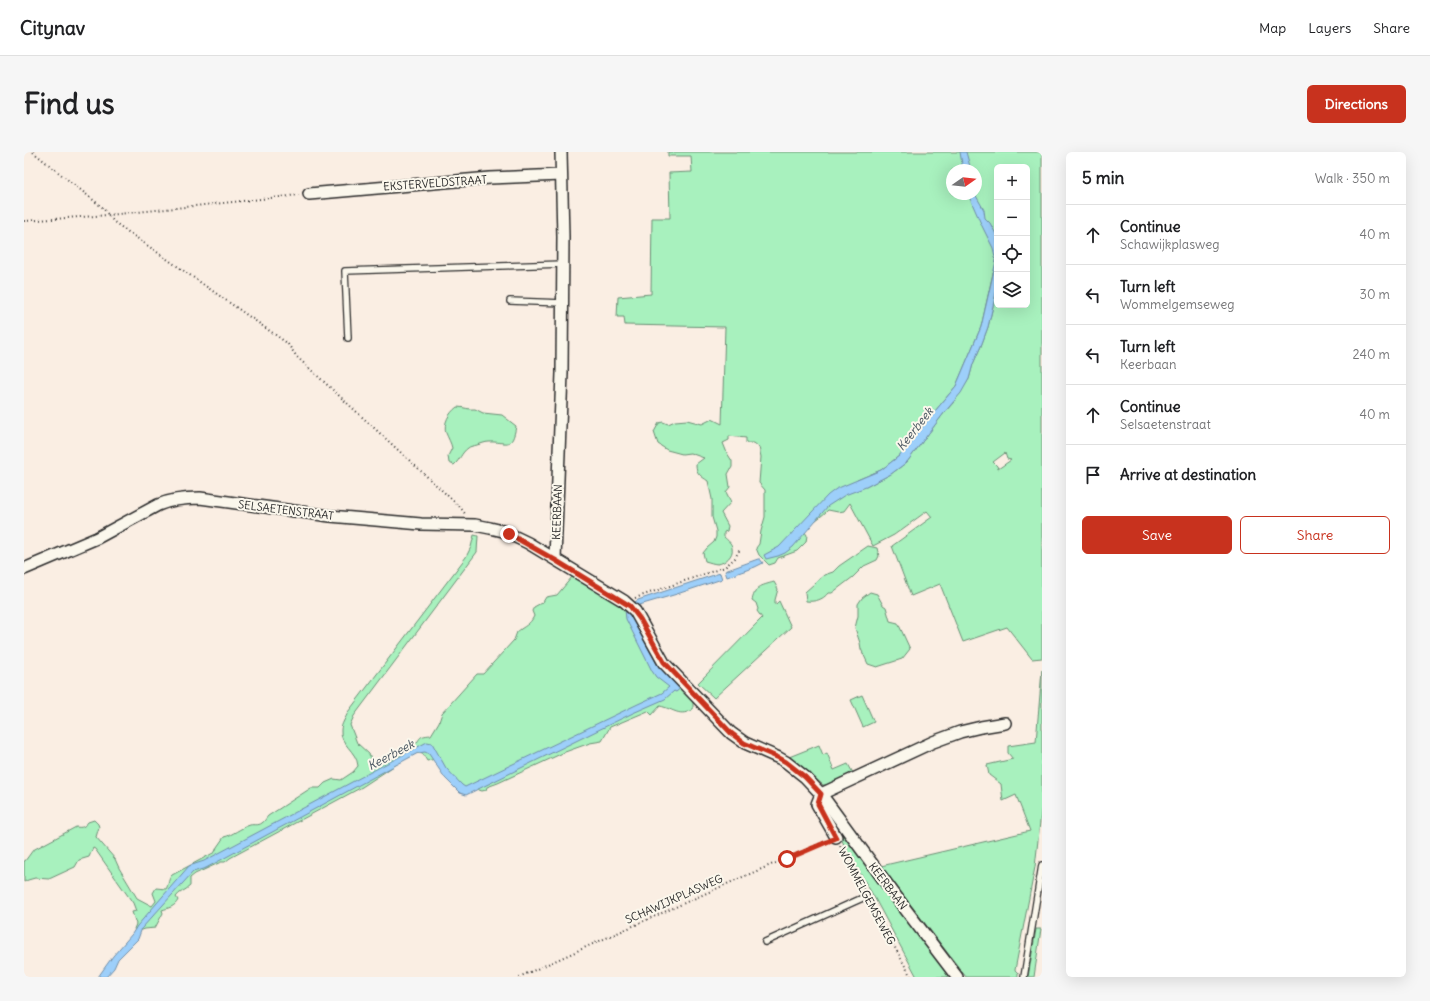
<!DOCTYPE html>
<html lang="en">
<head>
<meta charset="utf-8">
<style>
	body { margin:0; font-family:Delius,sans-serif; background:#f6f6f6; color:#202124 }
	.controls { position:absolute; right:12px; top:12px; display:grid; overflow:hidden; border-radius:6px; box-shadow:0 4px 16px #0002 }
	.controls button { width:36px; height:36px; display:grid; place-items:center; padding:0; border:0; border-bottom:1px solid #e0e0e0; background:#fff; color:#202124; font:20px sans-serif }
	.compass { position:absolute; left:922px; top:12px; width:36px; height:36px; border-radius:50%; background:#fff; box-shadow:0 4px 16px #0002; rotate:76deg }
	.stop { position:absolute; width:12px; height:12px; margin:-9px; border:3px solid #c8321e; border-radius:50%; background:#fff }
	.stop.end { background:#c8321e; border-color:#fff; box-shadow:0 1px 4px #0008 }
	.list { margin:0; padding:0; list-style:none }
	h2 { display:flex; justify-content:space-between; align-items:center; height:52px; margin:0; padding:0 16px; font-size:17px }
	h2 small { font-size:13px; font-weight:400; color:#757577 }
	.list li { display:grid; grid-template-columns:26px 1fr auto; gap:12px; align-items:center; box-sizing:border-box; height:60px; padding:0 16px; border-top:1px solid #e0e0e0 }
	.list b { display:block; font-size:15px; white-space:nowrap }
	.list p { margin:0; font-size:13px; white-space:nowrap; color:#757577 }
	.list em { font-size:13px; font-style:normal; color:#757577 }
	.actions { display:flex; gap:8px; padding:12px 16px }
	.actions a { flex:1; padding:9px 0; border:1px solid #c8321e; border-radius:6px; text-align:center; font-size:14px; color:#c8321e }
	.actions .main { background:#c8321e; color:#fff }
	.icon { flex:none; width:22px; height:22px; fill:none; stroke:currentColor; stroke-width:2; stroke-linecap:round; stroke-linejoin:round }
	.map { position:relative; flex:none; width:1018px; height:825px; overflow:hidden; border-radius:6px }
	header { display:flex; align-items:center; gap:24px; box-sizing:border-box; height:56px; padding:0 20px; background:#fff; border-bottom:1px solid #e0e0e0 }
	header strong { font-size:19px }
	nav { display:flex; gap:22px; margin-inline-start:auto; font-size:14px }
	.intro { display:flex; align-items:center; justify-content:space-between; box-sizing:border-box; height:96px; padding:0 24px }
	h1 { margin:0; font-size:28px }
	.button { padding:10px 18px; border-radius:6px; background:#c8321e; color:#fff; font-size:14px; font-weight:700 }
	main { display:flex; gap:24px; padding:0 24px }
	aside { flex:1; background:#fff; border-radius:6px; box-shadow:0 4px 16px #0002 }
	.map>svg:first-child { display:block }
	.green { fill:#a8f1be; stroke:#6a8e74; fill-rule:evenodd }
	.water { fill:#9dcffa; stroke:#6f8da7 }
	.lines { fill:none; stroke-linecap:round; stroke-linejoin:round }
	.lane-casing { stroke:#2b2b2b; stroke-width:8 }
	.street-casing { stroke:#2b2b2b; stroke-width:14 }
	.path { stroke:#2b2b2b; stroke-width:2; stroke-dasharray:1 3; stroke-linecap:butt }
	.lane { stroke:#fbf7ec; stroke-width:5.5 }
	.street { stroke:#fbf7ec; stroke-width:11 }
	.route { stroke:#c8321e; stroke-width:5 }
	.labels { text-anchor:middle; stroke-width:4; stroke-linejoin:round; paint-order:stroke }
	.street-label { font-size:11px; fill:#2b2b2b; stroke:#fbf7ec }
	.water-label { font-size:12px; font-style:italic; fill:#48545f; stroke:#fbf7ec }
</style>
</head>
<body>
<header>
<strong>Citynav</strong>
<nav><a>Map</a><a>Layers</a><a>Share</a></nav>
</header>
<div class="intro"><h1>Find us</h1><a class="button">Directions</a></div>
<main>
<div class="map">
<svg width="1018" height="825" viewBox="0 0 1018 825">
	<rect width="100%" height="100%" fill="#faeee3"/>
	<filter id="ink" filterUnits="userSpaceOnUse"><feTurbulence type="fractalNoise" baseFrequency=".025" numOctaves="2"/><feDisplacementMap in="SourceGraphic" scale="8" xChannelSelector="R" yChannelSelector="G"/><feConvolveMatrix kernelMatrix="1 2 1 2 8 2 1 2 1" color-interpolation-filters="sRGB"/></filter>
	<g filter="url(#ink)">
		<g class="green">
			<path d="M644,0H1018V506L1008,507L983,475L939,490L916,432L887,444L868,394L908,365L903,359L870,383L849,394L826,351L820,359L814,360L804,358C796,366 788,370 780,379L783,383L782,390L773,399L754,406L751,411L745,413L735,403L732,396L735,392L737,379L741,365V338L735,331L737,305L735,295L730,291H722V286L705,284V288L699,291L703,301L708,309V315L704,322L706,335L702,340L707,350L697,361L704,374L703,379L700,380V385C703,388 708,391 708,396C710,403 701,411 694,412C690,412 685,410 681,409L679,401L683,396L690,390L692,385V379L688,365V347L684,329C677,324 672,322 672,312L680,306L666,301L658,302L643,298L634,292L630,280L635,271L639,270L644,272L651,269L663,268L678,272L688,267L698,272L701,175L601,173L600,165H593L594,145L627,142L628,66H646L645,21L668,20L667,4H644ZM973,15H1003V153H973V137L964,175L957,194L949,212L945,227L929,251L920,261L883,310L867,322L842,335L833,328L857,318L875,304L896,277L932,234L957,175L969,121H973ZM928,18H952V42H928ZM981,301L983,307L987,308L974,317L973,314L969,310Z"/>
			<path d="M433,255C440,255 445,258 451,257L459,261L478,263L492,274C488,299 482,289 465,290C461,290 457,292 453,293C450,294 446,294 444,296C437,301 436,308 430,313L425,311L424,304L428,296C427,291 424,286 422,281C419,271 425,261 433,255Z"/>
			<path d="M450,383L454,384L453,400L330,564L326,573L333,591L345,602L349,610C363,612 380,601 390,593C398,587 392,584 407,583L415,570L418,561L453,522H459L490,488L493,480C500,474 506,473 510,464L508,459L510,455L519,450L522,445L533,443L548,425L599,453L604,458L629,503L669,548V557C656,566 650,557 636,554L628,563L624,559L586,575L578,589L566,591L541,600L474,631L463,635L462,638L458,639L452,637L438,636L411,607L403,609L399,602L393,601L379,608L338,635L206,706L201,710H197L171,722L166,726V734C161,739 155,740 152,745L154,748C151,755 144,756 138,758L139,761L131,776L121,777L112,780L110,777L112,772L108,760L112,759L109,751L71,697L69,696L65,705L55,708L51,715L25,727L11,726L4,728L0,730V709H1L9,698L52,675C58,676 60,675 64,670L70,668L74,672L75,675L72,685L91,707L95,716L113,746L128,754L132,749L129,741L132,736L142,737C145,732 144,727 148,723L191,700L193,695L200,685C209,683 216,676 226,673C230,672 234,674 238,671C241,669 242,666 244,664L287,636H296L301,631L310,627L317,628L329,620L334,614C333,599 315,592 317,578C317,572 322,566 324,560L442,405L447,395Z"/>
			<path d="M844,394L853,396L855,404L853,408L840,414L829,425L808,441H804C799,448 790,450 782,449L781,440L800,423L809,420L815,414Z"/>
			<path d="M750,430L754,437L751,448V453L755,449L767,475L690,546L674,531L738,466L733,459L734,457L732,451L728,448C732,434 736,434 750,430Z"/>
			<path d="M846,440L853,442L859,453L862,455L866,469L874,471L886,497L878,507L853,515L844,512L837,497L836,491L831,476L834,464V452L838,446Z"/>
			<path d="M1018,518V652L1011,715L991,818L994,821V825H942L857,714L1006,679L992,643L979,649L977,632L965,623L963,613L989,607L984,601V594L1012,590Z"/>
			<path d="M838,543L850,570L839,575L827,548Z"/>
			<path d="M795,593L799,603L803,601L810,618L824,612L829,621L804,633H799L776,613L765,605Z"/>
			<path d="M817,680L925,825H893L849,743L822,698L816,683Z"/>
			<path d="M1012,777H1017L1010,825H1004Z"/>
		</g>
		<g class="water">
			<path d="M936,0H942L947,18H939Z"/>
			<path d="M944,42H951L960,58L961,66L966,71L973,84V137L964,175L957,194L949,212L945,227L937,241L920,261L883,310L867,322L842,335L821,343L804,354L769,395L761,401L754,404L742,407L740,403L755,395L804,343L812,337L857,318L875,304L896,277L932,234L957,175L972,109L969,96L958,74Z"/>
			<path d="M734,407H736L739,411L731,415L703,425L701,419Z"/>
			<path d="M696,421L698,427L653,442L612,454L611,450L614,448Z"/>
			<path d="M601,458H604L634,514L657,536L652,540L650,539L641,547L609,561L442,643L436,641L421,626L405,602L401,600L394,601L182,716L169,720L118,776L114,787L94,807L90,816L82,825H74L89,804L108,782L113,774L165,714L180,709L403,590L408,591L422,616L438,633L441,635L614,552L638,541L645,535L632,525L628,519L602,467Z"/>
		</g>
		<g class="lines">
			<defs>
				<g id="lane">
					<path d="M486,149L539,151"/>
					<path d="M324,186L321,119L539,112"/>
					<path d="M741,790L843,744"/>
					<path d="M1000,825L1018,713"/>
				</g>
				<g id="street">
					<path d="M285,42L466,26L537,23"/>
					<path d="M531,407L538,221L539,85L537,0"/>
					<path d="M0,417L73,386L134,353C148,347 161,346 176,346L306,364L397,372L451,373L466,376L479,379L504,391L600,449L611,459L640,511L707,581L721,591L755,606L762,610L781,625L797,642L879,754L933,825"/>
					<path d="M797,642L909,590L936,580L957,575L981,571"/>
					<path d="M797,642L793,652L812,685"/>
				</g>
			</defs>
			<use href="#lane" class="lane-casing"/>
			<use href="#street" class="street-casing"/>
			<g class="path">
				<path d="M9,0L78,55L90,70L263,191L273,205L436,355L442,363"/>
				<path d="M0,69L85,63L275,43"/>
				<path d="M611,446L701,415L711,406L716,397"/>
				<path d="M816,694L839,737"/>
				<path d="M846,750L887,825"/>
				<path d="M495,825L714,727L803,689"/>
			</g>
			<use href="#lane" class="lane"/>
			<use href="#street" class="street"/>
		</g>
	</g>
	<g class="lines" filter="url(#ink)">
		<path class="route" d="M485,382L531,408L606,454L616,467L640,510L707,581L720,591L755,606L762,610L781,625L797,642L794,652L812,686L763,707"/>
	</g>
	<g class="labels">
		<g class="street-label">
			<text transform="translate(411 31) rotate(-4)" y="4">EKSTERVELDSTRAAT</text>
			<text transform="translate(262 358) rotate(7)" y="4">SELSAETENSTRAAT</text>
			<text transform="translate(533 360) rotate(-88)" y="4">KEERBAAN</text>
			<text transform="translate(864 734) rotate(53)" y="4">KEERBAAN</text>
			<text transform="translate(843 744) rotate(62)" y="4">WOMMELGEMSEWEG</text>
			<text transform="translate(650 747) rotate(-24)" y="4">SCHAWIJKPLASWEG</text>
		</g>
		<g class="water-label">
			<text transform="translate(891 277) rotate(-52)" y="4">Keerbeek</text>
			<text transform="translate(367 603) rotate(-28)" y="4">Keerbeek</text>
		</g>
	</g>
</svg>
<div class="controls">
<button>+</button>
<button>−</button>
<button><svg class="icon" aria-label="locate" viewBox="0 0 24 24"><circle cx="12" cy="12" r="6"/><path d="M12 2v4M12 18v4M2 12h4M18 12h4"/></svg></button>
<button><svg class="icon" aria-label="layers" viewBox="0 0 24 24"><path d="M12 4l9 5-9 5-9-5zM3 14l9 5 9-5"/></svg></button>
</div>
<svg class="compass" viewBox="-18 -18 36 36"><path d="M0-13l5 13h-10z" fill="#e53935"/><path d="M0 13l5-13h-10z" fill="#757577"/></svg>
<div class="stop" style="left:763px;top:707px"></div>
<div class="stop end" style="left:485px;top:382px"></div>
</div>
<aside>
<h2>5 min<small>Walk · 350 m</small></h2>
<ul class="list">
<li><svg class="icon" aria-label="ahead" viewBox="0 0 24 24"><path d="M12 20V5M6 11l6-6 6 6"/></svg><div><b>Continue</b><p>Schawijkplasweg</p></div><em>40 m</em></li>
<li><svg class="icon" aria-label="left" viewBox="0 0 24 24"><path d="M17 20v-9H6M10 6l-5 5 5 5"/></svg><div><b>Turn left</b><p>Wommelgemseweg</p></div><em>30 m</em></li>
<li><svg class="icon" aria-label="left" viewBox="0 0 24 24"><path d="M17 20v-9H6M10 6l-5 5 5 5"/></svg><div><b>Turn left</b><p>Keerbaan</p></div><em>240 m</em></li>
<li><svg class="icon" aria-label="ahead" viewBox="0 0 24 24"><path d="M12 20V5M6 11l6-6 6 6"/></svg><div><b>Continue</b><p>Selsaetenstraat</p></div><em>40 m</em></li>
<li><svg class="icon" aria-label="arrive" viewBox="0 0 24 24"><path d="M6 21V4h12l-3 4 3 4H6"/></svg><div><b>Arrive at destination</b></div></li>
</ul>
<div class="actions"><a class="main">Save</a><a>Share</a></div>
</aside>
</main>
</body>
</html>
